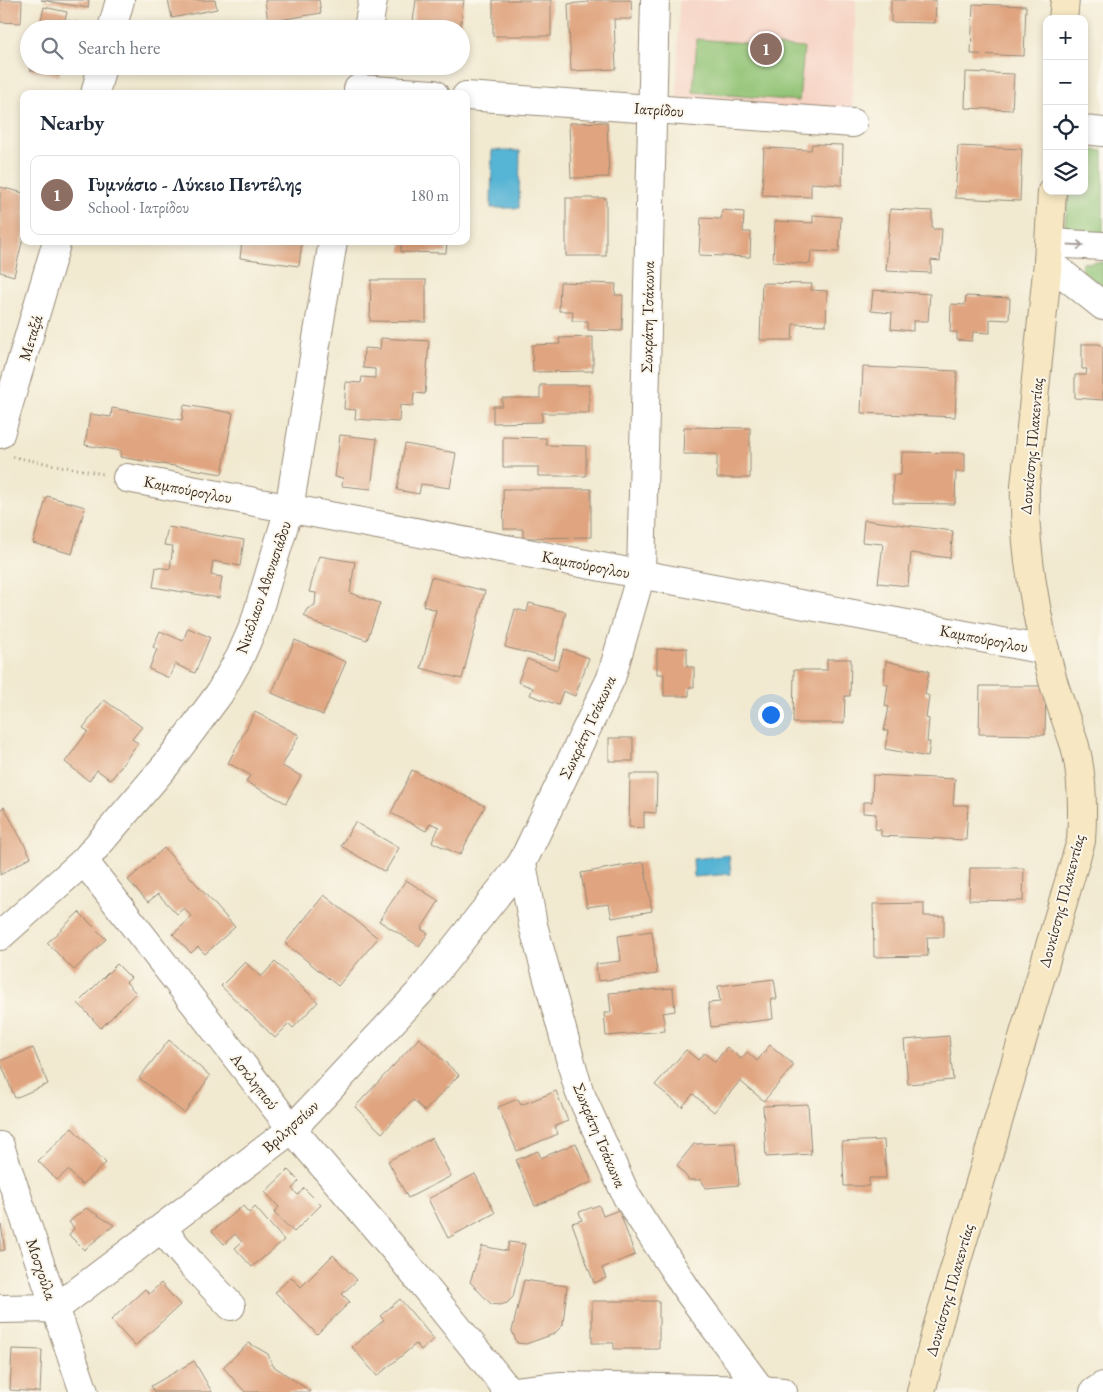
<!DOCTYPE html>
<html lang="en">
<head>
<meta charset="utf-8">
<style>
	body { margin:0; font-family:"EB Garamond",serif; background:#f2f2f3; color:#1f2937 }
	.controls { position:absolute; right:15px; top:15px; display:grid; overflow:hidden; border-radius:10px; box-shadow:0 2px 8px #0003 }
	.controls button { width:45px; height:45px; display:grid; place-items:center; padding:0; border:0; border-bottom:1px solid #e0e1e3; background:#fff; color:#1f2937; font:25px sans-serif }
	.you { position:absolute; left:770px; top:714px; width:18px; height:18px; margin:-12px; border:4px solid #fff; border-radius:50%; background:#1a73e8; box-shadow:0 0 0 8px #1a73e833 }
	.badge { display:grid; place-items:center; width:32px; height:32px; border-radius:50%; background:#1f6fb2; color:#fff; font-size:16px; font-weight:700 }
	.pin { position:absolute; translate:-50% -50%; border:2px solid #fff; box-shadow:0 1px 5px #0006 }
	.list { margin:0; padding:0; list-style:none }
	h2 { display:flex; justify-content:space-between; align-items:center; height:65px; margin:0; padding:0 20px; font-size:21px }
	h2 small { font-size:16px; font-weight:400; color:#747a83 }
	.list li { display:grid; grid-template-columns:32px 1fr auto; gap:15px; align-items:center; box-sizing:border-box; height:80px; margin:0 10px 10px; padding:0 10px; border:1px solid #e0e1e3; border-radius:10px }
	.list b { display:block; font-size:19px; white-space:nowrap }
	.list p { margin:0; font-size:16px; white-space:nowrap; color:#747a83 }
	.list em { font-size:16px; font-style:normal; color:#747a83 }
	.icon { flex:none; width:28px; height:28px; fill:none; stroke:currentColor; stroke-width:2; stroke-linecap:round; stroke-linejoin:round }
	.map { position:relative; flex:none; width:1103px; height:1392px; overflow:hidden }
	.search { position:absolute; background:#fff; box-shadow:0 2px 8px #0003; left:20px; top:20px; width:450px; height:55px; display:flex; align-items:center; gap:12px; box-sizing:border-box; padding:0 18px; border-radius:28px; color:#747a83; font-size:19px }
	.panel { position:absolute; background:#fff; box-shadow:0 2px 8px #0003; left:20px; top:90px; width:450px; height:155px; border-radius:10px }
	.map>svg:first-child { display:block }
	.built { fill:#f6d2c3 }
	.green { fill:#91c374; stroke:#667649 }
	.water { fill:#56b4d4; stroke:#486f79 }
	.building { fill:#e0a580 }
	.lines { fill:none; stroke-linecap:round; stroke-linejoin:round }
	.street-casing { stroke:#968a77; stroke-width:30 }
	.secondary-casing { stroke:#968a77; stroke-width:30 }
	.path { stroke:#968a77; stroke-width:3; stroke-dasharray:1 4; stroke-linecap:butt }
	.street { stroke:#fff; stroke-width:28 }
	.secondary { stroke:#f7e8c3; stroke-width:28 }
	.oneway { stroke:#a79f9a }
	.labels { text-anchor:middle; stroke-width:4; stroke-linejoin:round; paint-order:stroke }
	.street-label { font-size:16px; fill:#3b2a1e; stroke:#fbf7ec }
</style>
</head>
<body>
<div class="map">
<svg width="1103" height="1392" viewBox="0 0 1103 1392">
	<rect width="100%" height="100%" fill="#fbf7ec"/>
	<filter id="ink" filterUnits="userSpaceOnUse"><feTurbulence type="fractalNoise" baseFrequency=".02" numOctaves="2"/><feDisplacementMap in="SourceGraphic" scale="10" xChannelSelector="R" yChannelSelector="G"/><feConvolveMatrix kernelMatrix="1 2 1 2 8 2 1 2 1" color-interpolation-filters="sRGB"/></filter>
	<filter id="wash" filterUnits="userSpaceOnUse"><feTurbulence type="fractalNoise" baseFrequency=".0096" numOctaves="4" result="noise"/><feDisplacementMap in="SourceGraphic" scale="20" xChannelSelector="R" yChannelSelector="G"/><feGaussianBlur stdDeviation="1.12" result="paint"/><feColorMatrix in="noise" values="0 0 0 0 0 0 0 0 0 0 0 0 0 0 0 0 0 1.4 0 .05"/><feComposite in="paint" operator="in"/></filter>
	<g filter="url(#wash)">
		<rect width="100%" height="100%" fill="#f1e9d0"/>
		<path class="built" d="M679,0H856L852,114L677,98Z"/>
		<g class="green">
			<path d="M697,39L804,48L799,101L693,92Z"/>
			<path d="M1084,149L1103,151V234L1064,230L1069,191H1084Z"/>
			<path d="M1094,262H1103V293L1081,270L1083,263Z"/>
		</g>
		<g class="water">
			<path d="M492,150L520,151L519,208H491Z"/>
			<path d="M729,855L731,874L694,877L693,859Z"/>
		</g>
		<g id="blocks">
			<g class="building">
				<path d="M0,0H22L21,23L0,22Z"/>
				<path d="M41,0H89L88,8Z"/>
				<path d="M168,0H215L217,9L172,18Z"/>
				<path d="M265,0H319L321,13L268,22Z"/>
				<path d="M416,0H464L460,29H412Z"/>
				<rect x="493" y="0" width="58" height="36"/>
				<path d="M588,0H631L632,19H614L616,69L571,71L568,4L588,2Z"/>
				<path d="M891,0H936L935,23L891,22Z"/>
				<path d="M973,4L1026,6L1024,56L971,54Z"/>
				<path d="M44,7L67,12L65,20L82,23L81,29H39Z"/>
				<path d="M31,66H61L59,76L30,70Z"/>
				<path d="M966,72L1014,74L1012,110L965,108Z"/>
				<path d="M607,122L609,177L571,178L569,123Z"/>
				<path d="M812,144L843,145L842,185L811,183V197L762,195L764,148L811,150Z"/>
				<path d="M958,146L1022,149L1020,201L955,198Z"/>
				<path d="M0,187L24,193V234L14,276L0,272Z"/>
				<rect x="566" y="198" width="40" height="58"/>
				<path d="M890,209L932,211V229H942L940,261L931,260V273L886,271Z"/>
				<path d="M722,210L744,212L743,232H751L750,257L699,255L701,218L721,219Z"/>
				<path d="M813,215L841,217L839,252L811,251L810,264L773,262L775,221L813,223Z"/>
				<path d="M242,241H302L299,266L240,258Z"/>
				<path d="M401,241H447L446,253L401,252Z"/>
				<path d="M371,280H426V322L370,321Z"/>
				<path d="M560,282L616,284L615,295H623L622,331L588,330V321H572L573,311H559Z"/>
				<path d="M762,283L812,284L811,290L827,291L826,325L793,324L792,340H760Z"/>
				<path d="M873,290L930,294L928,321H913V331L891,329L892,313L871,311Z"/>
				<path d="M966,296L1010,298L1009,320L990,319V333L973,332L972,341L957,340V332H950L951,304L965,305Z"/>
				<path d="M593,337V371L533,372L532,345L560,344L559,338Z"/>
				<path d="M381,338L429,341L425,394L414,393L413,406L400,405L399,422L355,419L356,410L344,409L346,382L361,383L362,377L375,378V369L363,368L364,348L380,349Z"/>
				<path d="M1082,344H1099L1103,348V400L1075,398V375H1086L1087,369H1082Z"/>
				<path d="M863,367L957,371L955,417L861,413Z"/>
				<path d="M540,385H589V413H542V422L493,423V406H502V398H540Z"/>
				<path d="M184,405L233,413L222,474L120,457L121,451L85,445L90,414L111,417L112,408L182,420Z"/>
				<path d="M684,427L750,428V478H717V454H683Z"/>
				<path d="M340,435L377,439L371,489L342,486L343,478L335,477Z"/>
				<path d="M503,437L546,438V445L586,446V476H538V467H503Z"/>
				<path d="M405,444L456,453L450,488L421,484L419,494L397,490Z"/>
				<path d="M902,452L965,453V472H956L955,504L893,503V475H901Z"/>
				<path d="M503,489H591V537L523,538V529H504Z"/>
				<path d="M47,496L85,507L72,554L33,543Z"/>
				<path d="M864,520L953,531L950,558L911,553L908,586L878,583L883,544L862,542Z"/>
				<path d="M168,527L244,540L240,566L213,561L211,575L222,577L219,598L153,587L156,567L170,569L173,546L164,545Z"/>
				<path d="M319,556L355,562L350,593L380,603L367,640L315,623L304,615L307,609L315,605L316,593L309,592Z"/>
				<path d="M431,577L485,591L462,679L421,668L436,610L423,606Z"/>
				<path d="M529,603L566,612L554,660L505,647L515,609L527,612Z"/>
				<path d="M188,628L210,637L195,673L175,664L169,678L149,669L157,649L153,647L160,631L183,641Z"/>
				<path d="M295,640L346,662L323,715L272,693Z"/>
				<path d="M687,648V667H694V687H689V696H664V674H657V649Z"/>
				<path d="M564,649L589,658L575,696L563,691L558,705L530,695L533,688L518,682L527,659L557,670Z"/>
				<path d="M827,659H851L850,696H845L844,723H793L794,670H827Z"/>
				<path d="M886,661L929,671L925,694L929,696L926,718L929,719L927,742H930L928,757L885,749L888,731H884L889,707L885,706L888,684H884Z"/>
				<path d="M980,686H1046L1045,735L979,734Z"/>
				<path d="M104,700L142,727L132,739L138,743L111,780L97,770L89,781L65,762L88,731L83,728Z"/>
				<path d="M255,712L299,735L282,766L301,776L286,803L246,782L250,775L228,763Z"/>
				<rect x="609" y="738" width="24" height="23"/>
				<path d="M412,770L485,806L460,855L432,842L439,827L430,823L426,831L391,813Z"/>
				<path d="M630,774H657L656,813L644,812V828L629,827Z"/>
				<path d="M873,775L955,779L953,805H968L966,840L881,836V830L875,829L876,814L863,813V802H872Z"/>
				<path d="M4,807L31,857L0,875V810Z"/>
				<path d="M355,822L399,848L385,872L341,846Z"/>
				<path d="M164,848L235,927L205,954L198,947L191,953L173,934L192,917L184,908L177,914L158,894L148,902L128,880Z"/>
				<path d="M644,862L652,911L612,918L609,904L587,907L581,873Z"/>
				<path d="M970,868H1024L1023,901L969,900Z"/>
				<path d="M406,880L439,901L421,929L428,933L419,946L379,921Z"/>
				<path d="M324,895L378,938L338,986L285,943Z"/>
				<path d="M924,903V916H944V937H927L928,956L874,957L873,904Z"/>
				<path d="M79,912L106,939L74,970L47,943Z"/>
				<path d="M652,931L657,974L598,981L596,964L621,961L618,936Z"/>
				<path d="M245,962L261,977L275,962L318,1002L293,1028L289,1024L275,1038L221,986Z"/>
				<path d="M117,964L131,978L126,982L136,993L101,1028L78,1003Z"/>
				<path d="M774,979L777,999H771L773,1019L711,1027L708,1003L720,1002L718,986Z"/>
				<path d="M673,988L675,1011L663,1013L665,1031L606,1036L604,1013H611L609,993Z"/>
				<path d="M949,1036L953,1080L908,1084L904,1040Z"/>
				<path d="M419,1038L459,1075L425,1111L413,1100L382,1133L355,1107Z"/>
				<path d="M169,1040L210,1076L184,1113L139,1078Z"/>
				<path d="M770,1045L794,1065L764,1101L740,1081L714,1112L693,1094L682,1107L655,1085L686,1050L698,1060L704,1053L715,1062L727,1047L741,1059L747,1052L757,1061Z"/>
				<path d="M33,1048L48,1084L15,1098L0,1061Z"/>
				<path d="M556,1091L568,1121L555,1126L558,1134L517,1151L498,1107L518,1099L521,1105Z"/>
				<path d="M808,1104L811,1154L766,1157L763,1106Z"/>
				<path d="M72,1128L106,1163L82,1185L68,1170L57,1180L38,1161Z"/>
				<path d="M432,1138L451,1176L408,1198L388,1161Z"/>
				<path d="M884,1140L886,1178H869V1186H844L842,1142Z"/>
				<path d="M576,1143L592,1182L535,1206L516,1160L538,1151L541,1158Z"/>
				<path d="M735,1143L739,1185L706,1188L701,1180H689L677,1165L694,1144Z"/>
				<path d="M288,1170L299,1181L292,1189L298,1195L304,1188L321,1205L294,1232L274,1213L279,1207L265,1192Z"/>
				<path d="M475,1174L495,1213L448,1238L428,1199Z"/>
				<path d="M599,1205L603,1216L619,1210L635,1255L602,1268L606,1278L594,1283L572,1223L582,1220L579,1212Z"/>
				<path d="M243,1206L249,1213L255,1207L284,1240L252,1267L235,1248L242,1242L235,1234L224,1244L212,1231Z"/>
				<path d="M86,1208L114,1225L84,1250L69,1235L74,1228L69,1222Z"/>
				<path d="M0,1218L5,1250L0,1251Z"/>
				<path d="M509,1242L525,1244L513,1297L507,1303L500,1305L491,1304L470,1282L482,1246L507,1251Z"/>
				<path d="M333,1255L357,1280L342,1294L350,1302L317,1334L275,1292L291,1277L301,1287Z"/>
				<path d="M524,1280L567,1286L563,1325L554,1334L526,1344L517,1343L512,1331Z"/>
				<path d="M161,1283L180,1305L135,1346L111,1320L145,1289L149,1294Z"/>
				<path d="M400,1299L434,1339L421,1350L416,1344L377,1376L352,1347L384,1320L380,1316Z"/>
				<path d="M592,1301H659V1349H614V1343H592Z"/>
				<path d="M249,1343L268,1354L272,1365L311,1392H245L223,1367Z"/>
				<path d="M12,1349L42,1350L40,1392L10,1390Z"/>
				<path d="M194,1361L212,1392H154L151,1386Z"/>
			</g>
		</g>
	</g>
	<g filter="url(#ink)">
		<use href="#blocks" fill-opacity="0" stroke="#968a77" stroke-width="1"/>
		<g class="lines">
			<defs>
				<g id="street">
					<path d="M655,0L641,574L611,678L522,863L533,925L579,1091L627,1197L687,1290L761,1390"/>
					<path d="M112,29L120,0"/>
					<path d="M368,29L373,0"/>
					<path d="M358,89L434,94"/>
					<path d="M95,94L102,66"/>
					<path d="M466,96L853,123"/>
					<path d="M1084,130L1103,132"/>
					<path d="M1050,243L1103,246"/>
					<path d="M1048,262L1103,306"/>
					<path d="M0,434L57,241"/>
					<path d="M127,478L1045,650"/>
					<path d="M84,861L292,1129L399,1255L508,1390"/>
					<path d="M0,936L84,861L166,765L219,694L240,657L254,625L289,509L333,241"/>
					<path d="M0,1146L84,1392"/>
					<path d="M162,1229L193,1266L231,1306"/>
					<path d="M0,1309L56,1308L292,1129L420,992L522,863"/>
					<path d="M505,1392L561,1386L761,1390L783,1392"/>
					<path d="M1094,1392L1103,1386"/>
				</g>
				<g id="secondary">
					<path d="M1063,19L1065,0"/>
					<path d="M921,1392L937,1328L1081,841C1083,810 1083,777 1075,746C1068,725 1060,703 1053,681C1037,624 1023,546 1025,486L1048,262L1052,191"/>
				</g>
			</defs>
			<use href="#street" class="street-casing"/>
			<use href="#secondary" class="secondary-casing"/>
			<path class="path" d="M13,457L103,474"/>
			<use href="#street" class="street"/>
			<use href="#secondary" class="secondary"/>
		</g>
		<defs><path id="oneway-shaft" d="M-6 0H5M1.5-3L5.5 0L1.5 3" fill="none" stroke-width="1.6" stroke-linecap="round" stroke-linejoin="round" transform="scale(1.25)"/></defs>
		<use class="oneway" href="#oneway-shaft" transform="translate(1076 245) rotate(3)"/>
	</g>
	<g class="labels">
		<g class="street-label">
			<text transform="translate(659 109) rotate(4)" y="6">Ιατρίδου</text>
			<text transform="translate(647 317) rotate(-89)" y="6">Σωκράτη Τσάκωνα</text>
			<text transform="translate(30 338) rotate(-73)" y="6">Μεταξά</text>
			<text transform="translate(1031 446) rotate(-85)" y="6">Δουκίσσης Πλακεντίας</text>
			<text transform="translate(188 489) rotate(11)" y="6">Καμπούρογλου</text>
			<text transform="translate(586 564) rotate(11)" y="6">Καμπούρογλου</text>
			<text transform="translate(263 587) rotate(-71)" y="6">Νικόλαου Αθανασιάδου</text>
			<text transform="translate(984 638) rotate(11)" y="6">Καμπούρογλου</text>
			<text transform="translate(587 727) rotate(-65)" y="6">Σωκράτη Τσάκωνα</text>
			<text transform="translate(1061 901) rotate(-75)" y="6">Δουκίσσης Πλακεντίας</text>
			<text transform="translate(255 1081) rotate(52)" y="6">Ασκληπιού</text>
			<text transform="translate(290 1126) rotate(-42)" y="6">Βριλησσίων</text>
			<text transform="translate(600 1135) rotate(67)" y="6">Σωκράτη Τσάκωνα</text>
			<text transform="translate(42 1269) rotate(71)" y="6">Μοσχούλα</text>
			<text transform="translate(949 1290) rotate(-74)" y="6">Δουκίσσης Πλακεντίας</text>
		</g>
	</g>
</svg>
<div class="controls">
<button>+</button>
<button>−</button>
<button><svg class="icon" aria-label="locate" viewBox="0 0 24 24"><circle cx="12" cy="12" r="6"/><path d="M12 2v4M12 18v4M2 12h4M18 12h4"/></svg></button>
<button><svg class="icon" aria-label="layers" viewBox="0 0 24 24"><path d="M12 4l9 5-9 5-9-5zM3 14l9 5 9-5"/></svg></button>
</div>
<div class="you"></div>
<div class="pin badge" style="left:766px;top:49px;background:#8d6e63">1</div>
<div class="search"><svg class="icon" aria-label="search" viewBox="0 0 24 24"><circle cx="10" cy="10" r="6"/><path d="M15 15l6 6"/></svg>Search here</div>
<section class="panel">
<h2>Nearby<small></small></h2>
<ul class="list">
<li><span class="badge" style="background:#8d6e63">1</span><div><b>Γυμνάσιο - Λύκειο Πεντέλης</b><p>School · Ιατρίδου</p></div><em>180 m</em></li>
</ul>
</section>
</div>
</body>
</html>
